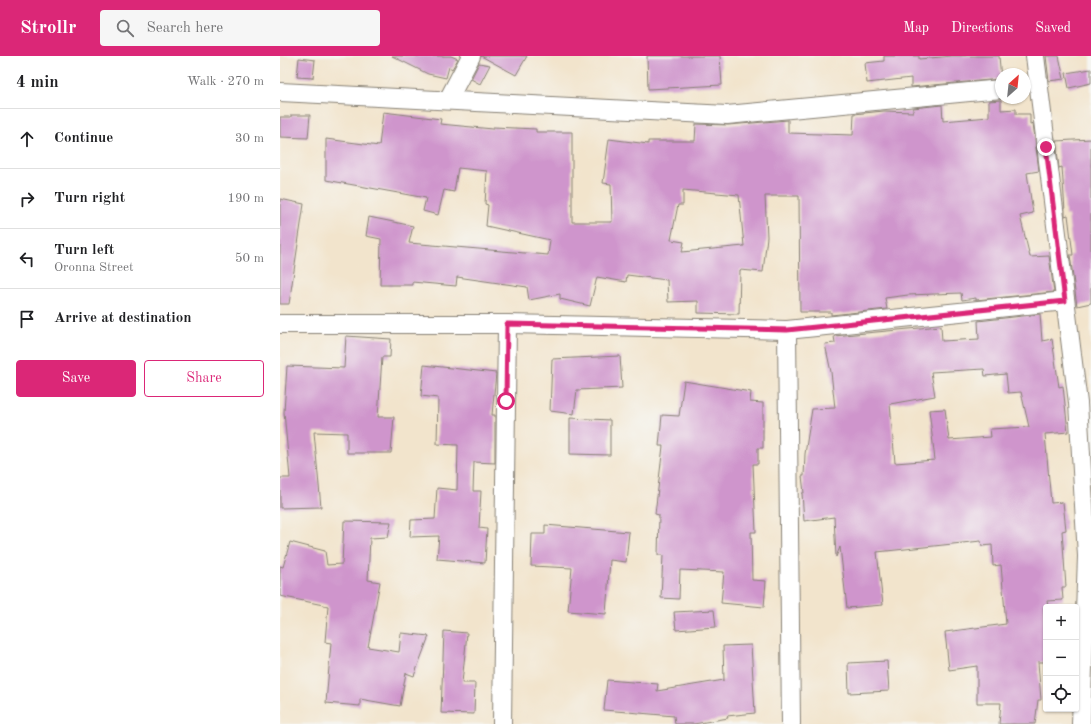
<!DOCTYPE html>
<html lang="en">
<head>
<meta charset="utf-8">
<style>
	body { margin:0; font-family:"Old Standard TT",serif; background:#f6f6f6; color:#202124 }
	.controls { position:absolute; right:12px; bottom:12px; display:grid; overflow:hidden; border-radius:4px; box-shadow:0 1px 3px #0004 }
	.controls button { width:36px; height:36px; display:grid; place-items:center; padding:0; border:0; border-bottom:1px solid #e0e0e0; background:#fff; color:#202124; font:20px sans-serif }
	.compass { position:absolute; left:715px; top:12px; width:36px; height:36px; border-radius:50%; background:#fff; box-shadow:0 1px 3px #0004; rotate:27deg }
	.stop { position:absolute; width:12px; height:12px; margin:-9px; border:3px solid #db2777; border-radius:50%; background:#fff }
	.stop.end { background:#db2777; border-color:#fff; box-shadow:0 1px 4px #0008 }
	.list { margin:0; padding:0; list-style:none }
	h2 { display:flex; justify-content:space-between; align-items:center; height:52px; margin:0; padding:0 16px; font-size:17px }
	h2 small { font-size:13px; font-weight:400; color:#757577 }
	.list li { display:grid; grid-template-columns:26px 1fr auto; gap:12px; align-items:center; box-sizing:border-box; height:60px; padding:0 16px; border-top:1px solid #e0e0e0 }
	.list b { display:block; font-size:15px; white-space:nowrap }
	.list p { margin:0; font-size:13px; white-space:nowrap; color:#757577 }
	.list em { font-size:13px; font-style:normal; color:#757577 }
	.actions { display:flex; gap:8px; padding:12px 16px }
	.actions a { flex:1; padding:9px 0; border:1px solid #db2777; border-radius:4px; text-align:center; font-size:14px; color:#db2777 }
	.actions .main { background:#db2777; color:#fff }
	.icon { flex:none; width:22px; height:22px; fill:none; stroke:currentColor; stroke-width:2; stroke-linecap:round; stroke-linejoin:round }
	.map { position:relative; flex:none; width:811px; height:668px; overflow:hidden }
	header { display:flex; align-items:center; gap:24px; box-sizing:border-box; height:56px; padding:0 20px; background:#db2777; color:#fff }
	header strong { font-size:19px }
	nav { display:flex; gap:22px; margin-inline-start:auto; font-size:14px }
	.search { width:280px; height:36px; background:#f6f6f6; display:flex; align-items:center; gap:10px; box-sizing:border-box; padding:0 14px; border-radius:4px; color:#757577; font-size:15px }
	main { display:flex }
	aside { flex:1; background:#fff }
	.map>svg:first-child { display:block }
	.building { fill:#cf95cc; fill-rule:evenodd }
	.lines { fill:none; stroke-linecap:round; stroke-linejoin:round }
	.minor-casing { stroke:#878074; stroke-width:20 }
	.minor { stroke:#fff; stroke-width:18 }
	.route { stroke:#db2777; stroke-width:5 }
</style>
</head>
<body>
<header>
<strong>Strollr</strong>
<div class="search"><svg class="icon" aria-label="search" viewBox="0 0 24 24"><circle cx="10" cy="10" r="6"/><path d="M15 15l6 6"/></svg>Search here</div>
<nav><a>Map</a><a>Directions</a><a>Saved</a></nav>
</header>
<main>
<aside>
<h2>4 min<small>Walk · 270 m</small></h2>
<ul class="list">
<li><svg class="icon" aria-label="ahead" viewBox="0 0 24 24"><path d="M12 20V5M6 11l6-6 6 6"/></svg><div><b>Continue</b></div><em>30 m</em></li>
<li><svg class="icon" aria-label="right" viewBox="0 0 24 24"><path d="M7 20v-9h11M14 6l5 5-5 5"/></svg><div><b>Turn right</b></div><em>190 m</em></li>
<li><svg class="icon" aria-label="left" viewBox="0 0 24 24"><path d="M17 20v-9H6M10 6l-5 5 5 5"/></svg><div><b>Turn left</b><p>Oronna Street</p></div><em>50 m</em></li>
<li><svg class="icon" aria-label="arrive" viewBox="0 0 24 24"><path d="M6 21V4h12l-3 4 3 4H6"/></svg><div><b>Arrive at destination</b></div></li>
</ul>
<div class="actions"><a class="main">Save</a><a>Share</a></div>
</aside>
<div class="map">
<svg width="811" height="668" viewBox="0 0 811 668">
	<rect width="100%" height="100%" fill="#f6f6f2"/>
	<filter id="ink" filterUnits="userSpaceOnUse"><feTurbulence type="fractalNoise" baseFrequency=".025" numOctaves="2"/><feDisplacementMap in="SourceGraphic" scale="8" xChannelSelector="R" yChannelSelector="G"/><feConvolveMatrix kernelMatrix="1 2 1 2 8 2 1 2 1" color-interpolation-filters="sRGB"/></filter>
	<filter id="wash" filterUnits="userSpaceOnUse"><feTurbulence type="fractalNoise" baseFrequency=".012" numOctaves="4" result="noise"/><feDisplacementMap in="SourceGraphic" scale="16" xChannelSelector="R" yChannelSelector="G"/><feGaussianBlur stdDeviation="0.9" result="paint"/><feColorMatrix in="noise" values="0 0 0 0 0 0 0 0 0 0 0 0 0 0 0 0 0 1.4 0 .05"/><feComposite in="paint" operator="in"/></filter>
	<g filter="url(#wash)">
		<rect width="100%" height="100%" fill="#f2e4cc"/>
		<g id="blocks">
			<g class="building">
				<path d="M112,0H171L178,3L172,13L169,11L166,22L148,18Z"/>
				<path d="M201,0H247L236,19Z"/>
				<path d="M367,0H440L442,29L368,33Z"/>
				<path d="M604,0H639V3L672,0H719L721,23L631,31V22L587,27L585,7L604,5Z"/>
				<path d="M766,0H779L784,23L769,25Z"/>
				<path d="M19,2L35,4L33,22L17,21Z"/>
				<path d="M199,7L210,9L200,28L191,23Z"/>
				<path d="M811,13V27L789,32L786,17Z"/>
				<path d="M721,44V54L736,53V58H750V68L753,67L759,115L747,117L753,157L740,160L750,201L769,200L774,236L696,244V242L682,244L681,237L628,239L605,242L607,253L551,259V256H520L519,140H485L487,181L483,216L460,214L459,258L418,257V245L388,246L387,224L347,219L346,226L317,221L310,250L280,243V238L249,244L247,231L177,221L176,230L132,226V229H100L101,183L86,180L89,161L133,170L129,187L268,199L270,184L206,170L208,149L205,148L207,115L178,112L174,136L164,134L158,159L143,155L146,142L46,124V83L99,90L103,56L161,63L160,68L213,73V71L256,73V76H292V166H332L331,128L323,127L329,83L368,88V85H415L416,68L448,69L508,64V77L573,79L574,58L604,55L633,56V52L662,49L663,65L709,61V45ZM403,134L459,139L464,190L402,196L404,186L391,184L398,149H403Z"/>
				<path d="M11,59H30L28,82L0,81V61H11Z"/>
				<path d="M811,83V247L797,250L790,199H793L788,159L785,160V155L782,111L779,112L776,85Z"/>
				<path d="M0,143L24,148L9,248H0Z"/>
				<path d="M760,258L762,285L772,283L779,331L783,330L788,376L765,378L771,447L783,446L786,474L782,475L786,531H782L783,544L767,545L768,551H764L766,606H758L761,644H758L755,668H719L721,647H697V610L669,614L665,576L726,568L721,509L713,510L712,489L702,490L701,485L597,496L603,549L567,552L560,491L556,501L554,461L524,465L522,437H524L522,420H524L525,398L532,353L555,352L551,316L545,288L555,287L554,280L661,270L662,285L699,283L698,265ZM704,313L705,320L726,318L728,337L741,336L749,371L710,373L711,381L669,384L665,353L649,354L655,404L615,407L610,348L655,340L651,316Z"/>
				<path d="M66,280L111,283L110,301H102L98,361H114L111,397H67V377L34,376L41,451L0,452V422H10L4,356L7,310L64,312Z"/>
				<path d="M340,300L342,332L297,334L294,358L270,355L272,303Z"/>
				<path d="M144,309L216,317L212,359H215V407L194,406L193,435H201L199,472L207,473L205,507L157,503L159,480L130,481L131,464L155,463L157,432L177,434L178,389L157,388L158,342L141,340Z"/>
				<path d="M404,325L471,336L470,346L483,347V392H478V408H473L476,476H471L472,524L486,525L484,551L441,547L444,516L400,514L399,543L381,542L383,499H378L379,459L375,458L383,390H379L382,359L399,360Z"/>
				<path d="M290,362L330,364V399L290,398Z"/>
				<path d="M64,465L111,466L108,481L90,482L88,524L100,526L88,591L119,596L121,577L149,580L134,620L126,617L120,650L80,643V650L46,647L51,587L45,586L48,550L0,540V510L3,511L10,486L45,495L47,509L62,508Z"/>
				<path d="M265,469L349,476L346,506L330,504L326,558L288,555L292,512L251,510L252,478H265Z"/>
				<path d="M434,554L436,571L396,574L394,556Z"/>
				<path d="M164,575L187,577L182,627H195L194,658L161,657Z"/>
				<path d="M471,589L475,657L447,660L448,662L414,668H395L394,660L324,654L327,624L378,628L377,635L444,624L443,590Z"/>
				<path d="M607,605L609,635L569,637L568,607Z"/>
			</g>
		</g>
	</g>
	<g filter="url(#ink)">
		<use href="#blocks" fill-opacity="0" stroke="#878074" stroke-width="1"/>
		<g class="lines">
			<defs>
				<g id="minor">
					<path d="M755,0L798,347L807,500L801,668"/>
					<path d="M0,36L447,59L721,33"/>
					<path d="M168,44L191,0"/>
					<path d="M0,268H227L507,274L785,245"/>
					<path d="M507,274L511,668"/>
					<path d="M222,668L227,268"/>
				</g>
			</defs>
			<use href="#minor" class="minor-casing"/>
			<use href="#minor" class="minor"/>
		</g>
	</g>
	<g class="lines" filter="url(#ink)">
		<path class="route" d="M226,345L227,268L507,274L785,245L766,91"/>
	</g>
</svg>
<div class="controls">
<button>+</button>
<button>−</button>
<button><svg class="icon" aria-label="locate" viewBox="0 0 24 24"><circle cx="12" cy="12" r="6"/><path d="M12 2v4M12 18v4M2 12h4M18 12h4"/></svg></button>
</div>
<svg class="compass" viewBox="-18 -18 36 36"><path d="M0-13l5 13h-10z" fill="#e53935"/><path d="M0 13l5-13h-10z" fill="#757577"/></svg>
<div class="stop" style="left:226px;top:345px"></div>
<div class="stop end" style="left:766px;top:91px"></div>
</div>
</main>
</body>
</html>
